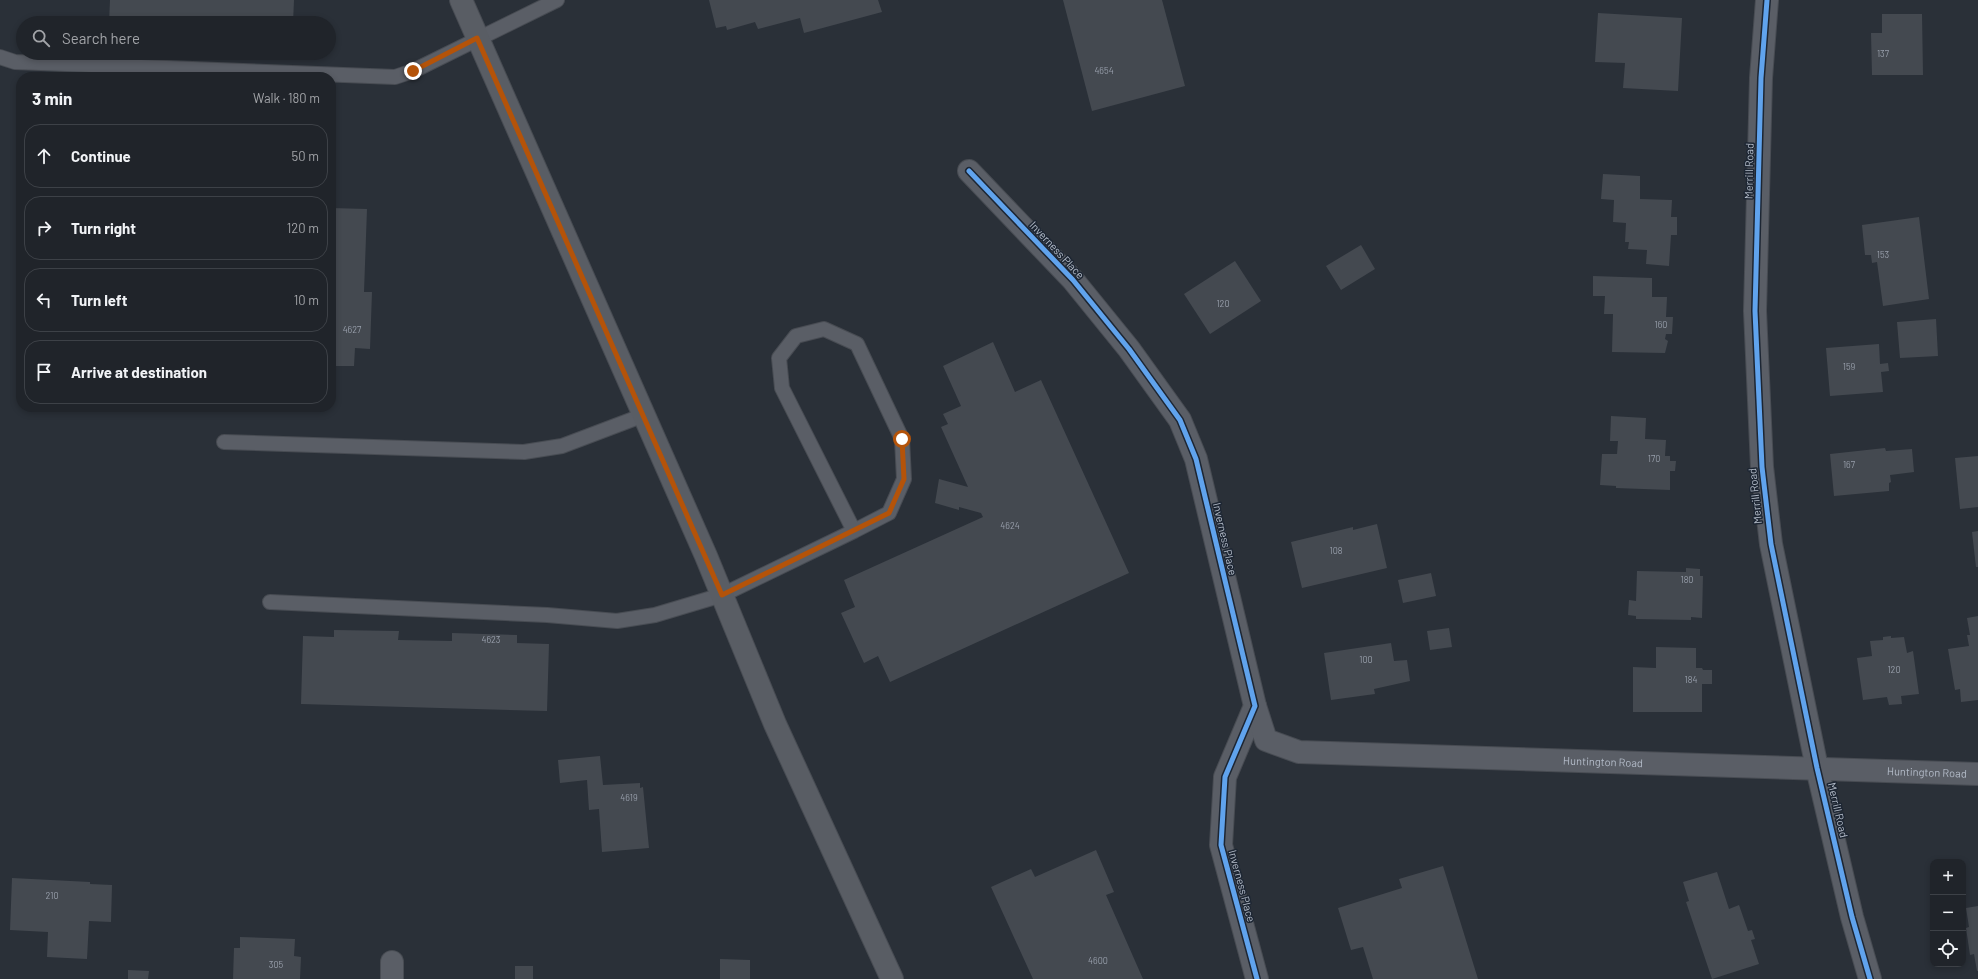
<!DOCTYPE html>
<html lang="en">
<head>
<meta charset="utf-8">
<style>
	body { margin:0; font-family:Barlow,sans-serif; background:#282c32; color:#f1f3f6 }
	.controls { position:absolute; right:12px; bottom:12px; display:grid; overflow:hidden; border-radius:8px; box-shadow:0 2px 6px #0003 }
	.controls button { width:36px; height:36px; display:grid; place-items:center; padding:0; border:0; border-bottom:1px solid #3d4147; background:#20242a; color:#f1f3f6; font:20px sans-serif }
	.stop { position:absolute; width:12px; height:12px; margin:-9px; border:3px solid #b45309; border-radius:50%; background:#fff }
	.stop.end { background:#b45309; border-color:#fff; box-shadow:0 1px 4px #0008 }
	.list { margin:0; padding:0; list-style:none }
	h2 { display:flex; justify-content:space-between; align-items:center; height:52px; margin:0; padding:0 16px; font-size:17px }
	h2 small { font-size:13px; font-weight:400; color:#a2a4a8 }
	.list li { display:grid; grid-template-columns:26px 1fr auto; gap:12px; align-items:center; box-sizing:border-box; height:64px; margin:0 8px 8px; padding:0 8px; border:1px solid #3d4147; border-radius:16px }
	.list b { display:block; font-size:15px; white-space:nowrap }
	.list em { font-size:13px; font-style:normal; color:#a2a4a8 }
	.icon { flex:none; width:22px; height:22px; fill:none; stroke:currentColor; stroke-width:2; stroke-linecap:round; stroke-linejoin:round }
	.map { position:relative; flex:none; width:1978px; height:979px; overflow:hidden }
	.search { position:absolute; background:#20242a; box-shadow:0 2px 6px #0003; left:16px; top:16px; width:320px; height:44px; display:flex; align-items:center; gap:10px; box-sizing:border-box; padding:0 14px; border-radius:22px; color:#a2a4a8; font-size:15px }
	.panel { position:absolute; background:#20242a; box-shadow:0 2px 6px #0003; left:16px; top:72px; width:320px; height:340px; border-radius:16px }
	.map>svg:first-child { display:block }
	.building { fill:#444950 }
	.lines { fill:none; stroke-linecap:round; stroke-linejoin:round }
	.lane-casing { stroke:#484c53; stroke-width:16 }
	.street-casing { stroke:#484c53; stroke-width:24 }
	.secondary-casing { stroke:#484c53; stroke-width:24 }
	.lane { stroke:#5a5e66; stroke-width:14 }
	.street { stroke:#5a5e66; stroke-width:22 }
	.secondary { stroke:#595d64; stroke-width:22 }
	.cycleway-casing { stroke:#1d2633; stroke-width:8 }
	.cycleway { stroke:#60a3ed; stroke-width:5 }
	.route { stroke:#b45309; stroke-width:5 }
	.labels { text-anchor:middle; stroke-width:3; stroke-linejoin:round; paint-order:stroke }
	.number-label { font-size:9px; fill:#989fab }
	.street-label { font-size:11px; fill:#b4bcc9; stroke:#1d2633 }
</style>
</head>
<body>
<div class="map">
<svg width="1978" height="979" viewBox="0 0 1978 979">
	<rect width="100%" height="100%" fill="#2a3038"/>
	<g class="building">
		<path d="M110,0H294L293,23H109Z"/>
		<path d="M709,0H878L882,12L804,33L800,18L758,29L755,22L727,30L726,26L716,28Z"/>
		<path d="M1063,0H1162L1185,86L1092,111Z"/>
		<path d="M1598,13L1682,18L1678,91L1623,88L1625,63L1595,62Z"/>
		<path d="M1882,14H1922L1923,75H1872L1871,33H1882Z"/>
		<path d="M1603,174L1640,176V199L1672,200L1671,217H1677V235H1671L1669,266L1646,264L1647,250L1628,249L1629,242H1625L1626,223L1613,222L1614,200L1601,199Z"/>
		<path d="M331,208L367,209L364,292H372L370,349L355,348L354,366H332Z"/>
		<path d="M1919,217L1929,299L1883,306L1877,262L1872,263L1871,255H1865L1862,225Z"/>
		<path d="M1361,245L1375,269L1341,290L1326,266Z"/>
		<path d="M1235,261L1261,301L1210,334L1184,294Z"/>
		<path d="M1593,276L1652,278V297H1667L1666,317H1673L1672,334H1666L1665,339L1668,341L1665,353L1612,352L1613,314H1604L1605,296H1593Z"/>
		<path d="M1936,319L1938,356L1900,358L1897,322Z"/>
		<path d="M993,342L1015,392L1041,380L1129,573L890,682L878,656L864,663L841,613L855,607L844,580L983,517L981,513L959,507V510L935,503L939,479L968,487L941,427L948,424L943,414L961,406L943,366Z"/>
		<path d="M1879,344L1880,364L1888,363L1889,371L1881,372L1883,392L1830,396L1826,348Z"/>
		<path d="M1611,416L1646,418L1645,439L1666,440L1665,456H1670V461H1676L1675,471H1670V490L1616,488V486L1600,485L1602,454H1617L1618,441H1610Z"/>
		<path d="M1885,448L1886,451L1912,449L1914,472L1890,475L1891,482L1889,483V491L1834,496L1830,454Z"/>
		<path d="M1978,456V507L1960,509L1955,458Z"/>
		<path d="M1377,524L1387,568L1302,588L1291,542L1353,527V530Z"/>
		<path d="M1978,531V567H1976L1972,532Z"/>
		<path d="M1686,568L1700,569V576H1703L1702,618L1691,617V620L1636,619V616L1628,615L1629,600L1636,601L1637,571L1686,572Z"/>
		<path d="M1431,573L1436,596L1403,603L1398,580Z"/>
		<path d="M1978,616V700L1961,702L1960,689L1955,690L1948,649L1969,646L1967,635H1970L1967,618Z"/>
		<path d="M1449,628L1452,647L1430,650L1427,631Z"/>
		<path d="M334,630L399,631L398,640L452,641V633L517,635V643L549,644L547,711L301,704L303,636L334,637Z"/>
		<path d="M1891,636V638L1904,637L1907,653L1913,651L1919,694L1901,696L1902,704L1889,705L1887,697L1863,700L1857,658L1872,656L1870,641L1883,640V637Z"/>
		<path d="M1391,643L1394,661L1407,660L1410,681L1374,689L1375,694L1331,700L1324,653Z"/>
		<path d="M1656,647L1696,648V668H1702L1703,670H1712V684H1702V712H1633V667L1656,668Z"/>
		<path d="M600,756L603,785L640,783V788L643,787L649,848L602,852L599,809L589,810L587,780L560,783L558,760Z"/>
		<path d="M1096,850L1114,892L1106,895L1143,979H1033L991,887L1031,869L1035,877Z"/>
		<path d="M1443,866L1478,979H1373L1363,947L1351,950L1338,908L1402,888L1399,879Z"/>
		<path d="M1717,872L1729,909L1739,905L1748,931L1752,930L1755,939L1751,940L1759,964L1712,979L1686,902L1689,901L1683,882Z"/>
		<path d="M12,878L90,882V884L112,885L111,922L89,921L87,959L47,957L48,932L10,930Z"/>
		<path d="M1978,906V971H1977L1974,954L1970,955L1966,928L1969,927L1966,908Z"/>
		<path d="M240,937L295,939L294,956L301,957L300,979H233L234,948H240Z"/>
		<path d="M720,959L750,960V979H720Z"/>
		<rect x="515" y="966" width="18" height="13"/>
		<path d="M128,970L149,971L148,979H128Z"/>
	</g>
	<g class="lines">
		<defs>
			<g id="lane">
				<path d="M0,57L15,62L395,77L413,71L557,0"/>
				<path d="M224,442L524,452L562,446L644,415"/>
				<path d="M270,602L547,615L617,621L655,615L722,595L854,531L889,513L904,479L902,439L857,344L824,329L796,336L779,358L782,388L854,531"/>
			</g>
			<g id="street">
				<path d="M1767,0L1761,78L1755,311L1762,467L1771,544L1817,768L1852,917L1870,979"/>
				<path d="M969,171L1073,280L1129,349L1180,420L1196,459L1255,706L1225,777L1221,845L1257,979"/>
				<path id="s1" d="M1255,706L1266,740L1299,752L1978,774"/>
				<path d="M392,962V979"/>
			</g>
			<path id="secondary" d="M461,0L706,556L775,724L892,979"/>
		</defs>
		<use href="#lane" class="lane-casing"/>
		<use href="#street" class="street-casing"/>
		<use href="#secondary" class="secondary-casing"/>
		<use href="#lane" class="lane"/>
		<use href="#street" class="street"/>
		<use href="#secondary" class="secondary"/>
		<defs>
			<g id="cycleway">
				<path d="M1767,0L1761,78L1755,311L1762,467L1771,544L1817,768L1852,917L1870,979"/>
				<path d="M969,171L1073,280L1129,349L1180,420L1196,459L1255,706L1225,777L1221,845L1257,979"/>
			</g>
		</defs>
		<use href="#cycleway" class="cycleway-casing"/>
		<use href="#cycleway" class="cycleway"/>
	</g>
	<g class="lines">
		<path class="route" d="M413,71L477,38L722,595L889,513L904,479L902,439"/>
	</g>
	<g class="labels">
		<g class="number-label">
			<text x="1883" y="57">137</text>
			<text x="1104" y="74">4654</text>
			<text x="1883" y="258">153</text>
			<text x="1223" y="307">120</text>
			<text x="1661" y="328">160</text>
			<text x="352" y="333">4627</text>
			<text x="1849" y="370">159</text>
			<text x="1654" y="462">170</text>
			<text x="1849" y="468">167</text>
			<text x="1010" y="529">4624</text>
			<text x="1336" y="554">108</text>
			<text x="1687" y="583">180</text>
			<text x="491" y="643">4623</text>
			<text x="1366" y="663">100</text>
			<text x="1894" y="673">120</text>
			<text x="1691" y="683">184</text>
			<text x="629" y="801">4619</text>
			<text x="52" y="899">210</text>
			<text x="1098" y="964">4600</text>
			<text x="276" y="968">305</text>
		</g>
		<g class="street-label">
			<text transform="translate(1749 171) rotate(-89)" y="4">Merrill Road</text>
			<text transform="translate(1057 250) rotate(47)" y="4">Inverness Place</text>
			<text transform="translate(1755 496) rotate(-96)" y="4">Merrill Road</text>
			<text transform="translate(1225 539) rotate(77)" y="4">Inverness Place</text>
			<text dy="4" stroke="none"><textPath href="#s1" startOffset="375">Huntington Road</textPath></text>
			<text dy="4" stroke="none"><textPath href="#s1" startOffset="699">Huntington Road</textPath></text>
			<text transform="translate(1838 810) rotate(77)" y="4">Merrill Road</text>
			<text transform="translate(1242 886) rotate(75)" y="4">Inverness Place</text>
		</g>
	</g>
</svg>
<div class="controls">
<button>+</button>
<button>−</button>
<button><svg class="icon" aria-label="locate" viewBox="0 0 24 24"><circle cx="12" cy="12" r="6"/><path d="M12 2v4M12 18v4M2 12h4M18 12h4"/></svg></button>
</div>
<div class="stop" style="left:902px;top:439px"></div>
<div class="stop end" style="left:413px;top:71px"></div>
<div class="search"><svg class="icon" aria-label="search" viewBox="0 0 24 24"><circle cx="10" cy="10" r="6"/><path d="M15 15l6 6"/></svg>Search here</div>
<section class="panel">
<h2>3 min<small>Walk · 180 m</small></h2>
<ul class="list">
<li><svg class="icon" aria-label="ahead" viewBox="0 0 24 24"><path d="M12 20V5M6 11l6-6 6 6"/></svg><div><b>Continue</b></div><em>50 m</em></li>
<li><svg class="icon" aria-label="right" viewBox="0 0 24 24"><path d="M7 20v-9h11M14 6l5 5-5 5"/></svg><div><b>Turn right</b></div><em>120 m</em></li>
<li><svg class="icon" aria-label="left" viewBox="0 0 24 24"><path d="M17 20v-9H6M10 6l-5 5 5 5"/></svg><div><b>Turn left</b></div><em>10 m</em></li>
<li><svg class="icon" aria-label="arrive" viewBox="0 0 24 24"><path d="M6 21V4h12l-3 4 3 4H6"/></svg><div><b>Arrive at destination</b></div></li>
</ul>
</section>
</div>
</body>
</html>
